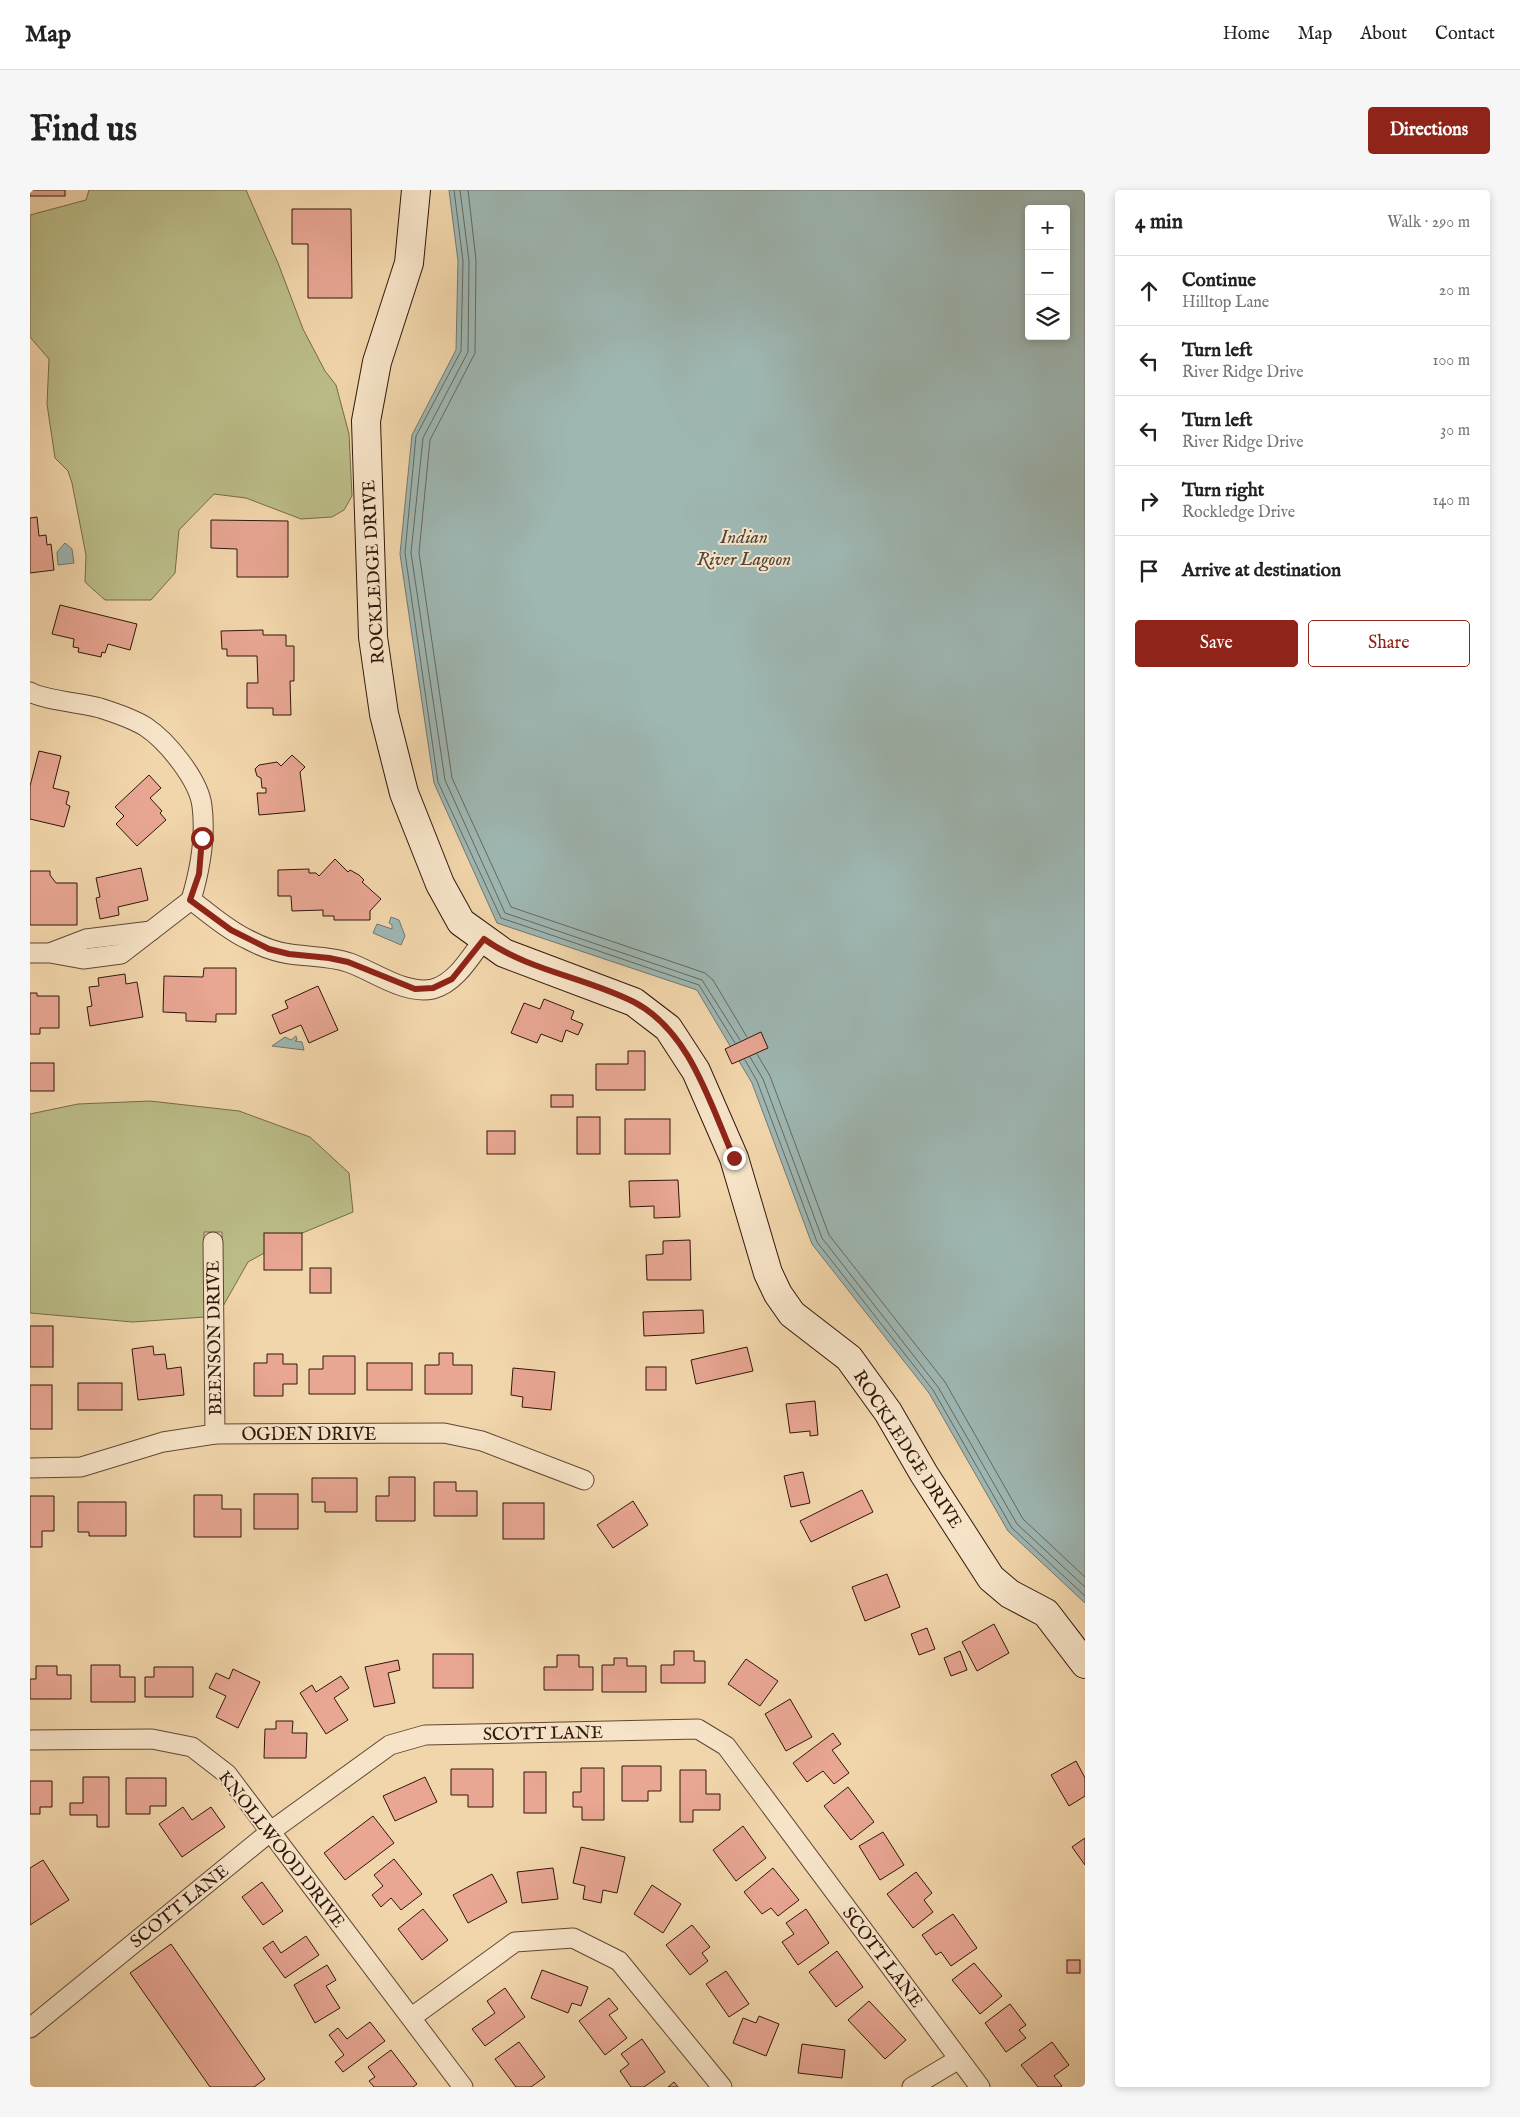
<!DOCTYPE html>
<html lang="en">
<head>
<meta charset="utf-8">
<style>
	body { margin:0; font-family:"IM FELL English",serif; background:#f6f6f6; color:#222 }
	.controls { position:absolute; right:15px; top:15px; display:grid; overflow:hidden; border-radius:5px; box-shadow:0 2px 8px #0003 }
	.controls button { width:45px; height:45px; display:grid; place-items:center; padding:0; border:0; border-bottom:1px solid #e0e0e0; background:#fff; color:#222; font:25px sans-serif }
	.stop { position:absolute; width:15px; height:15px; margin:-11px; border:4px solid #8f2418; border-radius:50%; background:#fff }
	.stop.end { background:#8f2418; border-color:#fff; box-shadow:0 1px 5px #0008 }
	.list { margin:0; padding:0; list-style:none }
	h2 { display:flex; justify-content:space-between; align-items:center; height:65px; margin:0; padding:0 20px; font-size:21px }
	h2 small { font-size:16px; font-weight:400; color:#767676 }
	.list li { display:grid; grid-template-columns:32px 1fr auto; gap:15px; align-items:center; box-sizing:border-box; height:70px; padding:0 20px; border-top:1px solid #e0e0e0 }
	.list b { display:block; font-size:19px; white-space:nowrap }
	.list p { margin:0; font-size:16px; white-space:nowrap; color:#767676 }
	.list em { font-size:16px; font-style:normal; color:#767676 }
	.actions { display:flex; gap:10px; padding:15px 20px }
	.actions a { flex:1; padding:11px 0; border:1px solid #8f2418; border-radius:5px; text-align:center; font-size:18px; color:#8f2418 }
	.actions .main { background:#8f2418; color:#fff }
	.icon { flex:none; width:28px; height:28px; fill:none; stroke:currentColor; stroke-width:2; stroke-linecap:round; stroke-linejoin:round }
	.map { position:relative; flex:none; width:1055px; height:1897px; overflow:hidden; border-radius:5px }
	header { display:flex; align-items:center; gap:30px; box-sizing:border-box; height:70px; padding:0 25px; background:#fff; border-bottom:1px solid #e0e0e0 }
	header strong { font-size:24px }
	nav { display:flex; gap:28px; margin-inline-start:auto; font-size:18px }
	.intro { display:flex; align-items:center; justify-content:space-between; box-sizing:border-box; height:120px; padding:0 30px }
	h1 { margin:0; font-size:35px }
	.button { padding:12px 22px; border-radius:5px; background:#8f2418; color:#fff; font-size:18px; font-weight:700 }
	main { display:flex; gap:30px; padding:0 30px }
	aside { flex:1; background:#fff; border-radius:5px; box-shadow:0 2px 8px #0003 }
	.map>svg:first-child { display:block }
	.green { fill:#bbbd88; stroke:#766a4a }
	.water { fill:#9eb7b3; stroke:#727770; fill-rule:evenodd }
	.lines { fill:none; stroke-linecap:round; stroke-linejoin:round }
	.shore { stroke:#67675f; stroke-width:1 }
	.building { fill:#e8a693; stroke:#30170b }
	.street-casing { stroke:#604733; stroke-width:21 }
	.secondary-casing { stroke:#30170b; stroke-width:30 }
	.street { stroke:#f7e4c8; stroke-width:19 }
	.secondary { stroke:#f7e4c8; stroke-width:28 }
	.route { stroke:#8f2418; stroke-width:6 }
	.labels { text-anchor:middle; stroke-width:4; stroke-linejoin:round; paint-order:stroke }
	.street-label { font-size:18px; fill:#30170b; stroke:#f7e4c8 }
	.water-label { font-size:19px; font-style:italic; fill:#51473d; stroke:#f7e4c8 }
</style>
</head>
<body>
<header>
<strong>Map</strong>
<nav><a>Home</a><a>Map</a><a>About</a><a>Contact</a></nav>
</header>
<div class="intro"><h1>Find us</h1><a class="button">Directions</a></div>
<main>
<div class="map">
<svg width="1055" height="1897" viewBox="0 0 1055 1897">
	<rect width="100%" height="100%" fill="#f2d6ab"/>
	<filter id="stains"><feTurbulence type="fractalNoise" baseFrequency=".004" numOctaves="4"/><feColorMatrix values="0 0 0 0 .2 0 0 0 0 .09 0 0 0 0 .02 0 0 0 .5 -.17"/></filter>
	<radialGradient id="worn" r=".72"><stop offset=".6" stop-color="#630" stop-opacity="0"/><stop offset="1" stop-color="#630" stop-opacity=".3"/></radialGradient>
	<g class="green">
		<path d="M59,0H216L248,73L273,139L295,181L306,195L319,244L322,306L314,320L302,327L271,329L216,308L184,304L149,340L145,383L121,410H75L55,392L56,365L42,293L38,281L25,268L17,214L19,169L0,147V25L56,10Z"/>
		<path d="M120,911L209,921L280,947L319,983L323,1022L265,1046L218,1072L192,1118V1042H174L175,1127L103,1132L0,1123V924L48,914Z"/>
	</g>
	<g class="water">
		<path d="M419,0H1055V1413L978,1341L899,1203L782,1054L722,893L667,800L467,733L404,593L370,364L382,245L426,160L428,71ZM999,19H1036V146H999Z"/>
		<path d="M35,353L42,359L44,373L28,375L27,362Z"/>
		<path d="M361,727L369,730L375,746L371,755L343,743L347,734L362,739V735L359,733Z"/>
		<path d="M266,846L267,850L265,851L272,852L274,860L242,856L255,847L261,850Z"/>
	</g>
	<g class="lines">
		<g class="shore">
			<path d="M424,0L433,71L431,161L386,246L375,363L408,592L471,728L669,795L705,853"/>
			<path d="M430,0L439,71L438,162L393,248L381,363L415,590L475,723L672,790L710,850"/>
			<path d="M438,0L446,70L445,163L400,250L389,363L422,588L481,717L675,783L683,790L717,847"/>
			<path d="M727,864L740,886L799,1045L915,1192L993,1329L1055,1387"/>
			<path d="M720,867L733,889L792,1048L908,1197L987,1334L1055,1397"/>
			<path d="M715,870L727,891L787,1052L903,1200L982,1338L1055,1406"/>
		</g>
	</g>
	<g class="building">
		<rect x="0" y="0" width="35" height="6"/>
		<path d="M262,19H321L322,108H278V54H262Z"/>
		<path d="M7,327L9,346L16,345L17,355L21,354L24,380L0,383V328Z"/>
		<path d="M181,330L258,331V387H207V359L181,358Z"/>
		<path d="M30,415L107,434L100,460L78,454L75,463L72,462L71,467L48,462L49,458L43,457L44,449L22,444Z"/>
		<path d="M233,440V445H256V456H264V491H260L261,525H243V518H217V493H228L227,466H197V459H192L191,441Z"/>
		<path d="M9,561L31,566L23,598L39,602L36,614L40,616L34,637L0,629V596Z"/>
		<path d="M262,565L275,577L270,582L275,621L229,625L227,603H236V598H232L231,588L227,586L225,579L229,575L247,572L251,576Z"/>
		<path d="M119,585L131,598L120,608L132,621L130,623L136,630L107,656L86,634L94,626L85,617Z"/>
		<path d="M305,669L318,682L320,680L329,685L334,690L332,692L351,709L340,721V730H304V726H293V720L262,721L261,706H248V680L279,679V683H286L289,686Z"/>
		<path d="M111,678L118,710L88,717L89,725L70,729L66,708L70,707L66,688Z"/>
		<path d="M0,681H20V685L26,693H47V735H0Z"/>
		<path d="M174,778H206V824H186V832L156,831V823L133,822L134,786L173,787Z"/>
		<path d="M95,784L96,794L107,792L113,827L60,836L57,817L62,816L59,797L69,796L68,788Z"/>
		<path d="M288,796L308,840L279,853L271,835L250,844L242,825L258,818L255,811Z"/>
		<path d="M0,803H7V806H29V838H10V844H0Z"/>
		<path d="M514,809L544,821L541,829L553,834L548,845L536,840L532,852L511,844L507,853L481,843L494,813L510,819Z"/>
		<path d="M731,842L738,858L702,874L695,859Z"/>
		<path d="M598,861H615V900H566V874H598Z"/>
		<rect x="0" y="873" width="24" height="28"/>
		<rect x="521" y="905" width="22" height="12"/>
		<rect x="547" y="927" width="23" height="37"/>
		<rect x="595" y="929" width="45" height="35"/>
		<rect x="457" y="941" width="28" height="23"/>
		<path d="M648,990L650,1027L624,1028V1016L600,1017L599,991Z"/>
		<rect x="234" y="1043" width="38" height="37"/>
		<path d="M660,1050L661,1090H617L616,1065L633,1064V1051Z"/>
		<rect x="280" y="1078" width="21" height="25"/>
		<path d="M673,1120L674,1143L614,1146L613,1122Z"/>
		<rect x="0" y="1136" width="23" height="41"/>
		<path d="M123,1156L124,1165L135,1164L137,1179L151,1177L154,1205L108,1210L102,1159Z"/>
		<path d="M717,1157L723,1181L666,1194L661,1170Z"/>
		<path d="M409,1163H423V1175H442V1204H395V1175H409Z"/>
		<path d="M237,1164H253V1174H267V1194H253V1206H224V1173H237Z"/>
		<path d="M293,1166H325V1204H279V1179H293Z"/>
		<rect x="337" y="1173" width="45" height="27"/>
		<rect x="616" y="1177" width="20" height="23"/>
		<path d="M483,1178L525,1182L521,1220L492,1217L493,1207L481,1205Z"/>
		<rect x="48" y="1193" width="44" height="27"/>
		<rect x="0" y="1195" width="22" height="44"/>
		<path d="M785,1211L788,1245L780,1246V1241L760,1243L756,1214Z"/>
		<path d="M773,1282L780,1313L761,1317L754,1286Z"/>
		<path d="M359,1287H385V1331H346V1306H359Z"/>
		<path d="M282,1288H327V1322H295V1312H282Z"/>
		<path d="M404,1292H426V1301H447V1326H404Z"/>
		<path d="M832,1300L843,1322L781,1352L770,1331Z"/>
		<rect x="224" y="1304" width="44" height="35"/>
		<path d="M164,1305H192V1319H211V1347H164Z"/>
		<path d="M0,1306H24V1341H12V1357H0Z"/>
		<path d="M603,1311L618,1335L583,1358L567,1335Z"/>
		<path d="M48,1312H96V1346H59V1342H48Z"/>
		<rect x="473" y="1313" width="41" height="36"/>
		<path d="M857,1384L870,1417L835,1431L822,1397Z"/>
		<path d="M964,1434L979,1463L947,1481L932,1452Z"/>
		<path d="M897,1438L905,1459L889,1465L881,1444Z"/>
		<path d="M644,1461H664V1471H675V1493H631V1475H644Z"/>
		<path d="M930,1461L937,1480L921,1486L914,1468Z"/>
		<rect x="403" y="1464" width="40" height="34"/>
		<path d="M527,1465H549V1477H563V1500H514V1477H527Z"/>
		<path d="M584,1468H597V1476H616V1502H572V1475H584Z"/>
		<path d="M716,1469L748,1491L730,1516L698,1494Z"/>
		<path d="M368,1470L370,1480L358,1483L365,1513L344,1517L335,1477Z"/>
		<path d="M61,1475H90V1487H105V1512H61Z"/>
		<path d="M6,1476H27V1485H41V1509H0V1489H6Z"/>
		<path d="M124,1477H163V1507H115V1487H124Z"/>
		<path d="M203,1479L230,1492L208,1538L186,1527L196,1506L179,1498L186,1483L199,1489Z"/>
		<path d="M311,1486L319,1498L304,1508L318,1530L296,1544L270,1503L282,1495L286,1502Z"/>
		<path d="M760,1509L782,1547L756,1561L735,1524Z"/>
		<path d="M246,1531H263L262,1543H277L276,1568H234L235,1539H246Z"/>
		<path d="M803,1543L811,1554L802,1560L819,1583L804,1594L793,1581L777,1592L763,1573Z"/>
		<path d="M1046,1571L1055,1588V1606L1039,1616L1021,1585Z"/>
		<path d="M592,1576H631V1601H618V1611H592Z"/>
		<path d="M551,1578H574V1630H552V1617H543V1602H551Z"/>
		<path d="M421,1579H463V1617H438V1605H421Z"/>
		<path d="M650,1580H676V1604H690V1620H663V1632H650Z"/>
		<rect x="494" y="1582" width="22" height="41"/>
		<path d="M53,1587H79V1637H67V1625H40V1613H53Z"/>
		<path d="M395,1587L407,1612L365,1631L353,1606Z"/>
		<path d="M96,1588H136V1616H120V1624H96Z"/>
		<path d="M0,1591H22V1617H10V1624H0Z"/>
		<path d="M818,1597L844,1632L821,1650L794,1616Z"/>
		<path d="M153,1617L162,1630L181,1617L195,1637L152,1667L129,1634Z"/>
		<path d="M343,1626L364,1653L315,1690L294,1663Z"/>
		<path d="M713,1636L736,1668L706,1691L683,1660Z"/>
		<path d="M853,1642L874,1675L850,1690L829,1656Z"/>
		<path d="M1055,1648V1675L1042,1657Z"/>
		<path d="M551,1657L595,1667L587,1703L573,1700L571,1713L553,1709L555,1696L543,1693Z"/>
		<path d="M364,1669L392,1704L371,1720L361,1708L351,1717L342,1705L353,1696L344,1685Z"/>
		<path d="M13,1670L39,1710L0,1735V1678Z"/>
		<path d="M523,1678L528,1709L492,1713L487,1682Z"/>
		<path d="M743,1678L769,1710L748,1726L741,1718L732,1724L714,1702Z"/>
		<path d="M886,1682L902,1703L894,1710L903,1722L883,1738L857,1704Z"/>
		<path d="M462,1684L477,1712L438,1733L423,1705Z"/>
		<path d="M232,1692L253,1721L233,1735L212,1707Z"/>
		<path d="M622,1695L651,1714L633,1743L604,1724Z"/>
		<path d="M393,1719L418,1750L392,1770L368,1739Z"/>
		<path d="M776,1719L799,1753L768,1775L752,1752L764,1744L756,1733Z"/>
		<path d="M923,1724L947,1758L921,1776L911,1762L906,1765L892,1745Z"/>
		<path d="M662,1735L680,1757L672,1763L678,1771L660,1785L636,1755Z"/>
		<path d="M276,1746L289,1765L255,1788L233,1758L243,1751L251,1763Z"/>
		<path d="M141,1754L235,1889L224,1897H180L100,1783Z"/>
		<path d="M807,1761L833,1797L806,1817L779,1782Z"/>
		<rect x="1037" y="1770" width="13" height="13"/>
		<path d="M944,1773L972,1806L950,1824L922,1790Z"/>
		<path d="M297,1775L306,1790L296,1796L310,1818L285,1833L264,1795Z"/>
		<path d="M512,1780L558,1797L551,1816L542,1813L538,1823L501,1808Z"/>
		<path d="M696,1781L719,1814L699,1827L676,1794Z"/>
		<path d="M475,1798L495,1827L455,1856L442,1839L465,1823L457,1811Z"/>
		<path d="M579,1808L588,1819L579,1825L597,1848L575,1865L549,1831Z"/>
		<path d="M839,1811L876,1850L855,1869L818,1830Z"/>
		<path d="M980,1814L996,1835L989,1840L996,1848L976,1862L955,1833Z"/>
		<path d="M729,1826L749,1834L736,1866L703,1853L713,1828L726,1833Z"/>
		<path d="M340,1832L355,1851L313,1882L305,1872L314,1865L299,1845L308,1838L317,1849Z"/>
		<path d="M612,1849L635,1882L614,1897H601L590,1881L599,1874L591,1864Z"/>
		<path d="M489,1852L515,1887L501,1897H486L465,1869Z"/>
		<path d="M1022,1852L1039,1875L1024,1886L1032,1896L1030,1897H1008L991,1875Z"/>
		<path d="M772,1854L815,1860L812,1888L768,1883Z"/>
		<path d="M361,1860L387,1894L383,1897H344L339,1891L345,1887L338,1877Z"/>
		<path d="M644,1892L648,1897H638Z"/>
	</g>
	<g class="lines">
		<defs>
			<g id="street">
				<path d="M0,502C14,510 52,513 70,518C85,523 102,528 116,537C137,551 169,590 172,616C176,647 170,680 161,710"/>
				<path d="M161,710C179,723 196,739 217,749C230,756 245,762 260,764C280,767 301,766 320,773C345,782 375,805 403,799C426,793 441,766 454,749"/>
				<path d="M22,762L56,749L121,741"/>
				<path d="M0,763H20L53,769L91,764L161,710"/>
				<path d="M183,1052L185,1244"/>
				<path d="M0,1278L51,1277L133,1252L185,1244L414,1243L452,1251L554,1290"/>
				<path d="M0,1550L122,1549L162,1557L197,1584L433,1897"/>
				<path d="M382,1827L485,1752L543,1748L589,1771L692,1897"/>
				<path d="M0,1838L241,1641L360,1555L395,1545L668,1539L696,1556L950,1897"/>
				<path d="M882,1897L929,1869"/>
			</g>
			<path id="secondary" d="M386,0L379,73L347,172L336,231L343,447L354,524L374,603L410,694L431,732L474,763L604,812L638,838L666,881L704,968L738,1083L748,1104L762,1124L819,1168L858,1222L894,1284L961,1388L980,1404L1016,1423L1055,1474"/>
		</defs>
		<use href="#street" class="street-casing"/>
		<use href="#secondary" class="secondary-casing"/>
		<use href="#street" class="street"/>
		<use href="#secondary" class="secondary"/>
	</g>
	<g class="lines">
		<path class="route" d="M172,648L169,684L160,710L201,740L239,759L259,764L299,768L318,772L385,799L403,798L422,789L454,749C499,781 555,787 604,812C660,841 680,914 704,968"/>
	</g>
	<g class="labels">
		<g class="street-label">
			<text transform="translate(343 382) rotate(-93)" y="6">ROCKLEDGE DRIVE</text>
			<text transform="translate(184 1148) rotate(-91)" y="6">BEENSON DRIVE</text>
			<text x="279" y="1250">OGDEN DRIVE</text>
			<text transform="translate(878 1259) rotate(57)" y="6">ROCKLEDGE DRIVE</text>
			<text transform="translate(513 1543) rotate(-1)" y="6">SCOTT LANE</text>
			<text transform="translate(252 1659) rotate(52)" y="6">KNOLLWOOD DRIVE</text>
			<text transform="translate(149 1716) rotate(-39)" y="6">SCOTT LANE</text>
			<text transform="translate(853 1767) rotate(53)" y="6">SCOTT LANE</text>
		</g>
		<g class="water-label">
			<text x="714" y="353">Indian<tspan x="714" dy="22">River Lagoon</tspan></text>
		</g>
	</g>
	<rect width="100%" height="100%" filter="url(#stains)"/>
	<rect width="100%" height="100%" fill="url(#worn)"/>
</svg>
<div class="controls">
<button>+</button>
<button>−</button>
<button><svg class="icon" aria-label="layers" viewBox="0 0 24 24"><path d="M12 4l9 5-9 5-9-5zM3 14l9 5 9-5"/></svg></button>
</div>
<div class="stop" style="left:172px;top:648px"></div>
<div class="stop end" style="left:704px;top:968px"></div>
</div>
<aside>
<h2>4 min<small>Walk · 290 m</small></h2>
<ul class="list">
<li><svg class="icon" aria-label="ahead" viewBox="0 0 24 24"><path d="M12 20V5M6 11l6-6 6 6"/></svg><div><b>Continue</b><p>Hilltop Lane</p></div><em>20 m</em></li>
<li><svg class="icon" aria-label="left" viewBox="0 0 24 24"><path d="M17 20v-9H6M10 6l-5 5 5 5"/></svg><div><b>Turn left</b><p>River Ridge Drive</p></div><em>100 m</em></li>
<li><svg class="icon" aria-label="left" viewBox="0 0 24 24"><path d="M17 20v-9H6M10 6l-5 5 5 5"/></svg><div><b>Turn left</b><p>River Ridge Drive</p></div><em>30 m</em></li>
<li><svg class="icon" aria-label="right" viewBox="0 0 24 24"><path d="M7 20v-9h11M14 6l5 5-5 5"/></svg><div><b>Turn right</b><p>Rockledge Drive</p></div><em>140 m</em></li>
<li><svg class="icon" aria-label="arrive" viewBox="0 0 24 24"><path d="M6 21V4h12l-3 4 3 4H6"/></svg><div><b>Arrive at destination</b></div></li>
</ul>
<div class="actions"><a class="main">Save</a><a>Share</a></div>
</aside>
</main>
</body>
</html>
